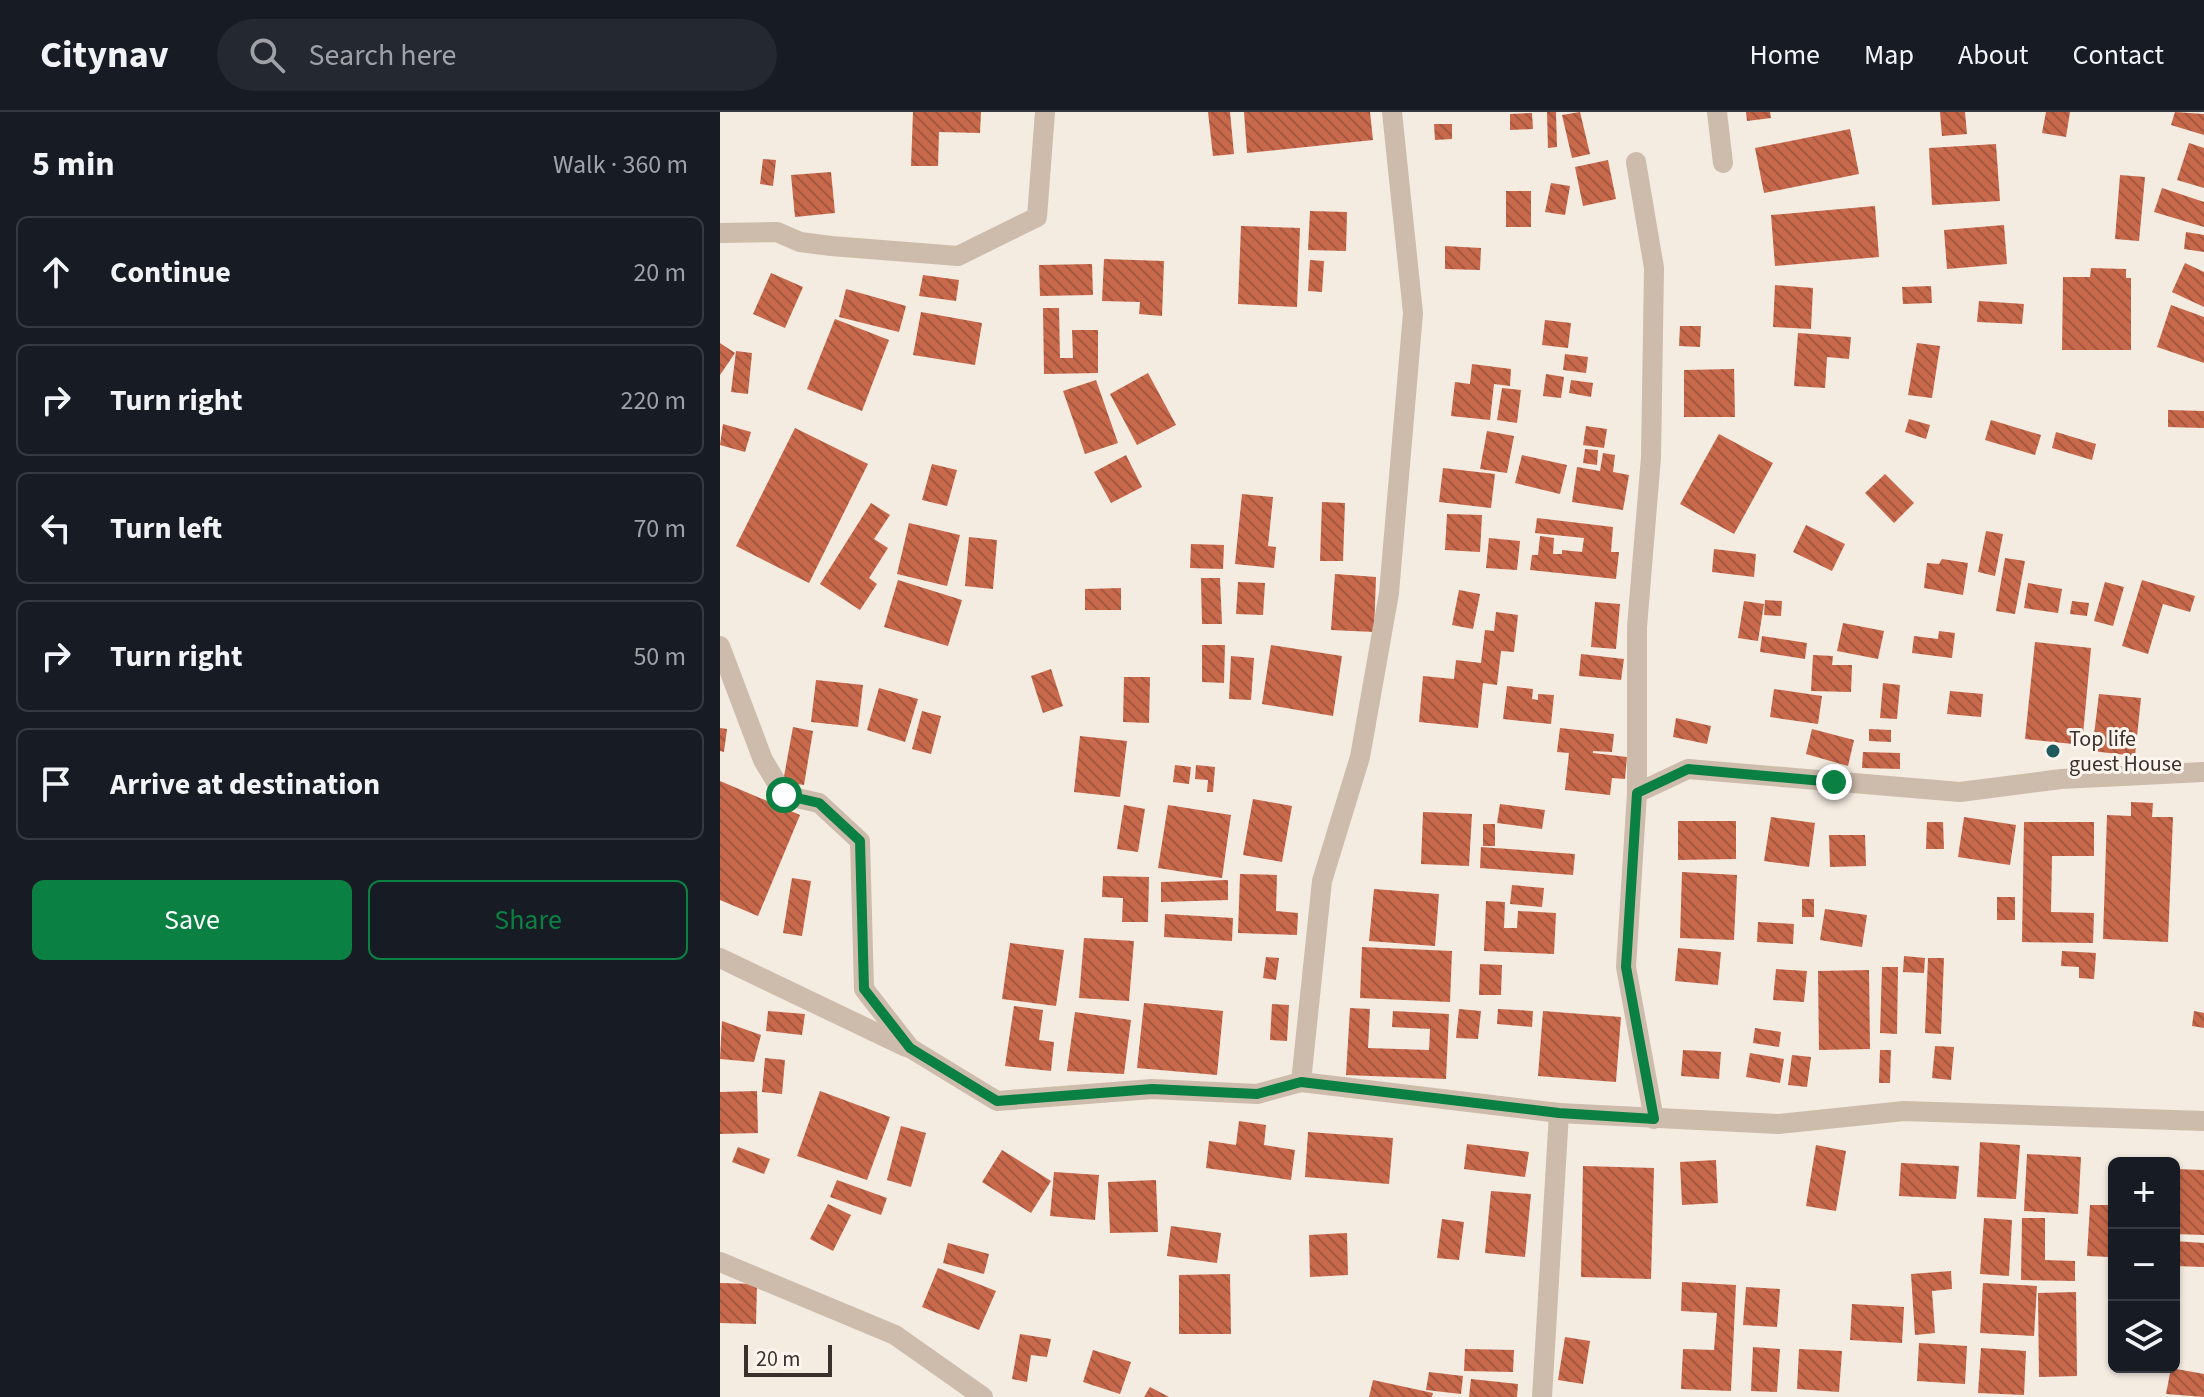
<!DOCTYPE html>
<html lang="en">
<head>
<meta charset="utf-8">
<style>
	body { margin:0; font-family:"Source Sans 3",sans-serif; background:#242831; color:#f1f3f6 }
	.controls { position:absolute; right:24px; bottom:24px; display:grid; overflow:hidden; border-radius:12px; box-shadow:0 2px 6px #0004 }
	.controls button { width:72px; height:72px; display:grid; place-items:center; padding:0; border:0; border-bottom:2px solid #363941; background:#171b24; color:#f1f3f6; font:40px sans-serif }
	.scale { position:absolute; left:24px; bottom:20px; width:88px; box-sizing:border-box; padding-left:8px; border:4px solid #3b302b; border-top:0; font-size:22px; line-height:28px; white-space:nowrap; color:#3b302b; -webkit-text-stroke:6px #fbf5ee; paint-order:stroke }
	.stop { position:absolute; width:24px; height:24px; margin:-18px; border:6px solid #0b8043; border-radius:50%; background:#fff }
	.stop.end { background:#0b8043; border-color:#fff; box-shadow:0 2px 8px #0008 }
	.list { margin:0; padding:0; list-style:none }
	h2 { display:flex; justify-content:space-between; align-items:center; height:104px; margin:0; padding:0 32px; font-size:34px }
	h2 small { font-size:26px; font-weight:400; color:#9ea1a6 }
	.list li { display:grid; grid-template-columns:52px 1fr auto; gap:24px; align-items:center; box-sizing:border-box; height:112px; margin:0 16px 16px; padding:0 16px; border:2px solid #363941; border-radius:12px }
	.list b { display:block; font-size:30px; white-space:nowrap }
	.list em { font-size:26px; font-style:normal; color:#9ea1a6 }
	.actions { display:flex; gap:16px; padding:24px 32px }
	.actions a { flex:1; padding:18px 0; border:2px solid #0b8043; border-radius:12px; text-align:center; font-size:28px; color:#0b8043 }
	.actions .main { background:#0b8043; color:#fff }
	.icon { flex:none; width:44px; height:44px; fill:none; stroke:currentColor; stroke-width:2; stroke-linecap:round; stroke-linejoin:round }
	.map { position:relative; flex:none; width:1484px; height:1285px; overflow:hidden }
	header { display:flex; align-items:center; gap:48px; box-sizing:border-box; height:112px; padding:0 40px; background:#171b24; border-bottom:2px solid #363941 }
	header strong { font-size:38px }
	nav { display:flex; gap:44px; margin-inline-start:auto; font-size:28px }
	.search { width:560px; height:72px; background:#242831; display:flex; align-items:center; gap:20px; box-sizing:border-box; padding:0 28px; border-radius:44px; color:#9ea1a6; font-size:30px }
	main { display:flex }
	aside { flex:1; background:#171b24 }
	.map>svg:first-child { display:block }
	.building { fill:url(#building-back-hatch) }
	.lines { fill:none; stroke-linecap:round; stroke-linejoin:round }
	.street { stroke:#cdbbac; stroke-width:20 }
	.route { stroke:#0b8043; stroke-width:10 }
	.poi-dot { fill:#1f5a5e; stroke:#fbf5ee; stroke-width:3 }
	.labels { text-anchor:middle; stroke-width:6; stroke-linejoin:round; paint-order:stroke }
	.poi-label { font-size:22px; fill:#3b302b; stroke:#fbf5ee; text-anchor:start }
</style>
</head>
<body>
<header>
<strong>Citynav</strong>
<div class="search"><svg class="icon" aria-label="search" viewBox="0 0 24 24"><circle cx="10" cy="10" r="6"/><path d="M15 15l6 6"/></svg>Search here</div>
<nav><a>Home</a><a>Map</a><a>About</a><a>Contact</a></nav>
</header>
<main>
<aside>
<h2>5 min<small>Walk · 360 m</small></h2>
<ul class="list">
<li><svg class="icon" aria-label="ahead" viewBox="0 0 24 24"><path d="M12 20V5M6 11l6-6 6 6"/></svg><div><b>Continue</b></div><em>20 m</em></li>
<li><svg class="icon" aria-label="right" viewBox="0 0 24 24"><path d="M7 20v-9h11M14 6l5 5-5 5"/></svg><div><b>Turn right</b></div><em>220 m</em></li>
<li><svg class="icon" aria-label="left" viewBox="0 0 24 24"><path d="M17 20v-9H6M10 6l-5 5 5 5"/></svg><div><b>Turn left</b></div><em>70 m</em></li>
<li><svg class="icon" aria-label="right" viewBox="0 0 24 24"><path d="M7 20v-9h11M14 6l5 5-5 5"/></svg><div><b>Turn right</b></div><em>50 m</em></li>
<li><svg class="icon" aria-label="arrive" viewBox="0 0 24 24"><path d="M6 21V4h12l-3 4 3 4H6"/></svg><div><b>Arrive at destination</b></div></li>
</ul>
<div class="actions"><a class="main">Save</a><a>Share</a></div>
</aside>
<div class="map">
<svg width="1484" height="1285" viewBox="0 0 1484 1285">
	<defs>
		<pattern id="building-back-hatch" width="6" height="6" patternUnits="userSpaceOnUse" patternTransform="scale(2)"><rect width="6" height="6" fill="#c8694b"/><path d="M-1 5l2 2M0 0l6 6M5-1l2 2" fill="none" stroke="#a4573f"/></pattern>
	</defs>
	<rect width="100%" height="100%" fill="#f4ebe1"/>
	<g class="building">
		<path d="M193,0H261L260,21L219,20L218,54H191Z"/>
		<path d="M488,0H510L514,42L493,44Z"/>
		<path d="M524,0H650L653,28L527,41Z"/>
		<path d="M827,0H836L837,35L828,36Z"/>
		<path d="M860,0L870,42L852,46L842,3Z"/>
		<path d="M1026,0H1050L1051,6L1027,9Z"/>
		<path d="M1220,0H1245L1247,22L1222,24Z"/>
		<path d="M1326,0H1350L1346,25L1322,21Z"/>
		<path d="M1455,0L1484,2V23L1451,13Z"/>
		<path d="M812,1L813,17L790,18V2Z"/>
		<path d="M714,12H732V27L715,28Z"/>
		<path d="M1130,17L1139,62L1044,81L1035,36Z"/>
		<path d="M1469,31L1484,36V76L1457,68Z"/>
		<path d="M1276,32L1280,89L1212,93L1209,36Z"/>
		<path d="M43,47L56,48L53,74L40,72Z"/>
		<path d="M888,48L896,87L863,94L855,55Z"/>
		<path d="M111,60L115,101L75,105L71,63Z"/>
		<path d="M1400,63L1425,65L1419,129L1395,127Z"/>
		<path d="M831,71L850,74L845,103L825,100Z"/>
		<path d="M1442,76L1484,90V115L1434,100Z"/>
		<rect x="786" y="79" width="25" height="36"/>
		<path d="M1155,94L1159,145L1055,154L1051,103Z"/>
		<path d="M590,99L627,100L626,139L588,138Z"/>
		<path d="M1284,113L1287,152L1227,157L1224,118Z"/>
		<path d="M521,114L580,116L577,195L518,192Z"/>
		<path d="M1466,120L1484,123V140L1464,137Z"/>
		<path d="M725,134L761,136L760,158L725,157Z"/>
		<path d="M384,147L444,149L442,204L419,202L420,190L382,189Z"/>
		<path d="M590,148L604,149L602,180L588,179Z"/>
		<path d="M1465,151L1484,160V195L1452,180Z"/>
		<path d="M372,152L373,183L320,184L319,153Z"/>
		<path d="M1371,156L1406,157V166H1411V238H1342L1343,165H1370Z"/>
		<path d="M51,161L83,175L65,216L33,202Z"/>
		<path d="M203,163L239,168L236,189L199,184Z"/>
		<path d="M1055,173L1093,176L1091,217L1053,215Z"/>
		<path d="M1211,174L1212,191L1183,192L1182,175Z"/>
		<path d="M126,177L186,194L179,220L119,205Z"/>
		<path d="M1259,189L1304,192L1302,212L1257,210Z"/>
		<path d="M1451,193L1484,205V251L1437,235Z"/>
		<path d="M323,196H339L340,246H353L352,218H378V261L324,262Z"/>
		<path d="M201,200L262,211L255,253L193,243Z"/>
		<path d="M115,207L169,228L142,299L87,277Z"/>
		<path d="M825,208L851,211L848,236L822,233Z"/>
		<path d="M960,214H981L980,235L959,234Z"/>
		<path d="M1078,221L1131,225L1129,247L1107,245L1105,276L1074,274Z"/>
		<path d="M0,231L15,241L0,263Z"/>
		<path d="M1197,231L1220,234L1212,286L1188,283Z"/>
		<path d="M16,239L32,241L28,282L11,280Z"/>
		<path d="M845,242L868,245L866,261L843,258Z"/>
		<path d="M752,252L791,257L790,274L774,272L770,308L731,304L735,270L750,272Z"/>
		<path d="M1014,257L1015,305H964V258Z"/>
		<path d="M428,261L456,313L417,333L390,282Z"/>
		<path d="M826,262L844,265L841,286L823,284Z"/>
		<path d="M376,268L398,331L365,342L343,279Z"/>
		<path d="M851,268L873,271L871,285L849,281Z"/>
		<path d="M782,276L801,278L797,311L777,308Z"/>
		<path d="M1448,298L1484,299V316L1448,315Z"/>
		<path d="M1189,307L1210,313L1206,327L1185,320Z"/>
		<path d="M1271,308L1321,323L1315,343L1265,328Z"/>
		<path d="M3,312L31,320L25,340L0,333Z"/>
		<path d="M866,314L887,317L884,336L863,333Z"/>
		<path d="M75,316L148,352L89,471L16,434Z"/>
		<path d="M767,319L794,324L787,361L760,357Z"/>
		<path d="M1336,320L1376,332L1372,348L1332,336Z"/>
		<path d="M999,322L1053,351L1014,422L960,392Z"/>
		<path d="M865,337L878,338L877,353L863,351Z"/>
		<path d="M883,341L895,343L893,360L909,363L903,398L852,390L857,355L880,359Z"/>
		<path d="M406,343L422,375L391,391L374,360Z"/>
		<path d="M802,343L847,353L840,382L795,371Z"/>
		<path d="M212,352L237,358L227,394L202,388Z"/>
		<path d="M723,356L775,362L771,396L719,390Z"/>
		<path d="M1165,362L1194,391L1174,411L1145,381Z"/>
		<path d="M522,382L553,385L548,434L556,435L554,456L515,452Z"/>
		<path d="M602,390L625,391L623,449H600Z"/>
		<path d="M151,391L170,403L154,427L168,436L149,466L157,472L140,498L100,472Z"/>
		<path d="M727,402L762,403L760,440L725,438Z"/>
		<path d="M817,406L893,415L891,440H899L896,467L810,458L812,443H818L820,424L834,426L833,442H842V438L862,440L864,426L815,421Z"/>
		<path d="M189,411L240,423L227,474L177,462Z"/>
		<path d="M1086,413L1125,432L1112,459L1073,440Z"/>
		<path d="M1266,419L1283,422L1275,464L1258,460Z"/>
		<path d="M249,425L277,428L273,477L245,474Z"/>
		<path d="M769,426L800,429L797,458L766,456Z"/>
		<path d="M471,432L504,433L503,457L470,456Z"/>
		<path d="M994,437L1036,442L1034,465L992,460Z"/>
		<path d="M1285,446L1305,449L1295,502L1276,499Z"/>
		<path d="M1222,447L1248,451L1243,483L1204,476L1207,451L1219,452Z"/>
		<path d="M615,462L656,465L654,520L611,518Z"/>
		<path d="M481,466H500L502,512H482Z"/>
		<path d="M178,468L242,488L228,534L164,515Z"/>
		<path d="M1422,468L1475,484L1470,500L1443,492L1428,542L1402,534Z"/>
		<path d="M518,470L545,471L543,503L516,502Z"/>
		<path d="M1385,470L1404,475L1393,514L1374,509Z"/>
		<path d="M1308,471L1342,477L1338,501L1304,496Z"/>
		<path d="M401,476V498H365V477Z"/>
		<path d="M739,478L760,482L753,517L732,513Z"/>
		<path d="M1045,488L1062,489L1061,504L1044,503Z"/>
		<path d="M1024,489L1044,492L1038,529L1018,526Z"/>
		<path d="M1352,489L1369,491L1367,504L1350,502Z"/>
		<path d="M875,490L900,492L896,537L871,535Z"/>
		<path d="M776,500L798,503L794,540L781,539L777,573L763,571L758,616L699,610L703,564L734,567L736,548L761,551L765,518L774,519Z"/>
		<path d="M1123,511L1164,519L1158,547L1117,539Z"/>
		<path d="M1219,519L1235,521L1232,546L1192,541L1194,524L1218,527Z"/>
		<path d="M1042,524L1087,531L1085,547L1040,540Z"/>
		<path d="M1315,530L1371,536L1362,633L1305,627Z"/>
		<path d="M482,533H505L504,571L482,570Z"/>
		<path d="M551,533L622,544L613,604L542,592Z"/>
		<path d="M861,542L904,547L901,568L859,564Z"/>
		<path d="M1093,543L1113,544L1112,553H1132L1131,580L1091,579Z"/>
		<path d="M511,544L534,546L531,588L509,587Z"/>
		<path d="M331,557L343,594L323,601L311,564Z"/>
		<path d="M404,565H430L429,611L403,610Z"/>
		<path d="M96,568L143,573L138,615L91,610Z"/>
		<path d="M1163,571L1180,573L1177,607L1160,606Z"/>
		<path d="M787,574L813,577L812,587L818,588V582L834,583L831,612L783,607Z"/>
		<path d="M159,576L198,587L185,630L147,618Z"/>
		<path d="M1054,577L1102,584L1098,612L1050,605Z"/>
		<path d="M1230,579L1263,582L1261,605L1227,602Z"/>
		<path d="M1379,582L1421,586L1415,644L1372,639Z"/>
		<path d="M202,599L221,604L211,642L192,637Z"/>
		<path d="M956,606L991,614L987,632L953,625Z"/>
		<path d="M73,615L93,619L84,673L63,670Z"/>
		<path d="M0,616L7,617L4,640L0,639Z"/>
		<path d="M840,616L894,622L892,640L873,639V641L907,645L905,667L892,666L890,683L845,678L849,641L837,640Z"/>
		<path d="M1092,617L1134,628L1128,654L1086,642Z"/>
		<path d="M1149,617L1171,618V630L1149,629Z"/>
		<path d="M360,624L407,629L400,685L354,680Z"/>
		<path d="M1143,640L1180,641V657L1142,656Z"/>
		<path d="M455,653L471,655L469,672L453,670Z"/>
		<path d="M476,653L495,655L493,680H487L488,668L475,667Z"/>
		<path d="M0,669L80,703L38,804L0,788Z"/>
		<path d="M533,687L572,694L562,750L523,743Z"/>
		<path d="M1411,690L1433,691L1432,705H1453L1448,830L1383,827L1387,703L1411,704Z"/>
		<path d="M780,692L825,698L822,717L777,711Z"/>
		<path d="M404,693L425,697L418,740L397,737Z"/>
		<path d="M448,693L511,703L502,766L438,756Z"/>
		<path d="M703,700L752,702L749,754L701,752Z"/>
		<path d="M1051,705L1095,711L1089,755L1044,749Z"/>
		<path d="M1244,705L1296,713L1290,753L1238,745Z"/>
		<path d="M958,709H1016V747L958,748Z"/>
		<path d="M1207,710H1223L1224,737H1206Z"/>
		<path d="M1304,710H1374V744H1332L1331,800L1374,801L1373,831L1302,830Z"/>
		<rect x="763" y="712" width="12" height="22"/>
		<path d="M1109,723H1145L1146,754L1110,755Z"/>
		<path d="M761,735L855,742L853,763L760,756Z"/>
		<path d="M962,760L1017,763L1014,828L960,826Z"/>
		<path d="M520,762L557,763L556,799L578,801L577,823L518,821Z"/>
		<path d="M383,764L429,765L428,810H402L403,786L382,785Z"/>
		<path d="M72,766L91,769L82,824L63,821Z"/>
		<path d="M508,768V788L441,790V770Z"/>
		<path d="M792,773L824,776L822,795L790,792Z"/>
		<path d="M654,777L719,782L715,834L649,829Z"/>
		<rect x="1277" y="785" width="18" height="23"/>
		<rect x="1082" y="787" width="12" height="18"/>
		<path d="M766,789L785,790L784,816H797L798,799L836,801L834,842L764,839Z"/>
		<path d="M1105,797L1147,803L1142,835L1100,828Z"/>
		<path d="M445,802L513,806L512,829L444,825Z"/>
		<path d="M1038,810L1074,812L1073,832L1037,830Z"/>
		<path d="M364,826L414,829L409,889L359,886Z"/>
		<path d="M290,831L344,838L336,894L282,887Z"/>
		<path d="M642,835L732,839L730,890L640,886Z"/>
		<path d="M958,836L1001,840L998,873L955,869Z"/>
		<path d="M1342,839L1376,841L1374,867L1359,866V855L1341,854Z"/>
		<path d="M1184,844L1205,846L1204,861L1183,860Z"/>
		<path d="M546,845L559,846L556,868L543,866Z"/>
		<path d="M1208,846H1224L1221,922L1205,921Z"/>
		<path d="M760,852L782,853L781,883H759Z"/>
		<path d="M1162,855H1178L1177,922L1160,921Z"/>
		<path d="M1056,857L1087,859L1084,890L1053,888Z"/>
		<path d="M1149,858L1150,937L1099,938L1098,859Z"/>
		<path d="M424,891L503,899L497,963L417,956Z"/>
		<path d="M552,892L569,893L567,929L550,928Z"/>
		<path d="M294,894L323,898L319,928L334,930L331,959L285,954Z"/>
		<path d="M630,896L650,897L648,936L709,938L710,917L672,915L673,899L729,902L726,967L626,963Z"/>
		<path d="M739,897L761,899L758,927L736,926Z"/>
		<path d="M778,897L813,899L812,915L777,912Z"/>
		<path d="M48,899L85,902L82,923L46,919Z"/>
		<path d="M823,899L901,905L896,970L818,964Z"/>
		<path d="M1474,899L1484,901V916L1472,914Z"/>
		<path d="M355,900L411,908L404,962L347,959Z"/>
		<path d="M2,909L41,923L34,950L0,947Z"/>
		<path d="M1035,916L1061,920L1059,935L1033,931Z"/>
		<path d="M1215,934L1234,935L1231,968L1212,966Z"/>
		<path d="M963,938L1001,940L999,967L961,964Z"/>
		<path d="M1160,938H1171L1170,971H1159Z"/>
		<path d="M1030,941L1064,947L1060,971L1026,965Z"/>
		<path d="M1072,943L1091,945L1087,975L1068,973Z"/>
		<path d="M45,946L65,948L62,982L42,980Z"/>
		<path d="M37,979L38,1021L0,1022V980Z"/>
		<path d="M100,979L170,1005L147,1068L77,1044Z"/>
		<path d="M519,1009L546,1013L544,1033L575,1038L571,1068L486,1056L489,1029L516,1033Z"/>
		<path d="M181,1014L206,1021L191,1075L167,1068Z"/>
		<path d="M588,1020L673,1026L669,1072L585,1065Z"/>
		<path d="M1260,1030L1300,1033L1296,1087L1257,1085Z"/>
		<path d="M747,1032L809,1040L805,1065L744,1057Z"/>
		<path d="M1096,1033L1126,1039L1116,1099L1086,1094Z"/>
		<path d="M18,1035L50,1047L44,1062L12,1050Z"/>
		<path d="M282,1038L331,1069L311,1101L262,1070Z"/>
		<path d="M1307,1042L1361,1045L1358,1102L1304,1099Z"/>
		<path d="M996,1048L998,1091L962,1093L960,1050Z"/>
		<path d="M1181,1051L1239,1054L1236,1087L1179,1084Z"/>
		<path d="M863,1054L934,1056L931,1167L861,1165Z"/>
		<path d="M1454,1057L1484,1058V1123L1454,1122Z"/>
		<path d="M334,1060L379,1063L375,1108L330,1104Z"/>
		<path d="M117,1068L167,1086L161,1103L110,1085Z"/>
		<path d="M436,1068L438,1120L390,1121L388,1070Z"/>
		<path d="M771,1079L811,1082L805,1145L765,1141Z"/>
		<path d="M108,1092L131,1103L113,1139L90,1127Z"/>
		<path d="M1370,1093H1392L1389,1145L1367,1144Z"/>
		<path d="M1264,1106L1292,1108L1289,1164L1260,1162Z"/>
		<path d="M1302,1106H1325V1148L1355,1149V1169L1301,1168Z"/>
		<path d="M722,1107L744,1110L739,1148L717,1146Z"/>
		<path d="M451,1114L501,1121L497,1151L447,1144Z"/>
		<path d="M627,1121L628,1163L590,1165L589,1123Z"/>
		<path d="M1454,1129L1484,1131V1155L1454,1154Z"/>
		<path d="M228,1131L269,1142L264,1162L223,1151Z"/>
		<path d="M218,1156L276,1179L259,1218L202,1195Z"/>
		<path d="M1231,1159L1232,1177L1212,1179L1215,1221L1195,1223L1191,1162Z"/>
		<path d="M510,1162L511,1222H459V1163Z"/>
		<path d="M962,1170L1016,1173L1011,1279L961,1277L963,1237L994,1238L997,1201L961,1199Z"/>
		<path d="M0,1171L37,1172L36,1212L0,1211Z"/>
		<path d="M1263,1171L1317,1174L1314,1224L1260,1221Z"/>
		<path d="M1026,1175L1060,1177L1057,1215L1023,1213Z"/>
		<path d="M1356,1180L1357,1264L1319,1265L1318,1181Z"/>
		<path d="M1132,1192L1184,1195L1182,1231L1130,1228Z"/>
		<path d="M300,1222L331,1227L327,1245L311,1243L307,1270L292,1267Z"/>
		<path d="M845,1225L870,1229L863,1272L838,1268Z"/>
		<path d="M1199,1231L1247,1234L1245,1272L1197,1269Z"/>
		<path d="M1033,1235L1060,1237L1057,1280L1031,1279Z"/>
		<path d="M1261,1236L1306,1239L1304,1283L1258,1281Z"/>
		<path d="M745,1237L794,1238L793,1260L744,1259Z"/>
		<path d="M1079,1237L1122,1239L1119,1280L1077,1277Z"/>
		<path d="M373,1238L411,1250L400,1282L363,1270Z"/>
		<path d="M1451,1256L1484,1262V1285L1446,1282Z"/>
		<path d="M709,1260L743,1264L741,1282L706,1278Z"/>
		<path d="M751,1267L798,1272L797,1285H749Z"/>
		<path d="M653,1268L713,1281L712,1285H649Z"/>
		<path d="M430,1275L449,1285H424Z"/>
	</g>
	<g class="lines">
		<g class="street">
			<path d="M672,0L693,201L669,481L640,645L602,769L581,970L839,1001L1058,1012L1184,999L1484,1009"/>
			<path d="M997,0L1003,51"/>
			<path d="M916,50L934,156L931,345L917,515V681L906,855L934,1007"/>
			<path d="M0,121L57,120L80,130L111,134L238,144L317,105L325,0"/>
			<path d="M0,534L43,648L64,683L99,691L140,729L144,877L190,936L277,989L432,977L537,982L581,970"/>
			<path d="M917,681L968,657L1240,680L1341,667L1484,660"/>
			<path d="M0,846L186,935"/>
			<path d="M0,1150L175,1223L263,1285"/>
			<path d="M822,1285L839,1001"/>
		</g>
	</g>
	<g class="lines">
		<path class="route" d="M64,683L99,691L140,729L144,877L190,936L277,989L432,977L537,982L581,970L839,1001L934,1007L906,855L917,681L968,657L1114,670"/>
	</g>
	<circle class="poi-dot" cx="1333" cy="639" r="8"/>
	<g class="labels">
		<g class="poi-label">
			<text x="1349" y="634">Top life<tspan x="1349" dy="25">guest House</tspan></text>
		</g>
	</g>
</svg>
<div class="controls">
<button>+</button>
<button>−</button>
<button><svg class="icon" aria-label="layers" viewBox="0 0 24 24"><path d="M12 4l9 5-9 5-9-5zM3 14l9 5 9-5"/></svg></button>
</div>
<div class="scale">20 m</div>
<div class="stop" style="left:64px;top:683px"></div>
<div class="stop end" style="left:1114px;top:670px"></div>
</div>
</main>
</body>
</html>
